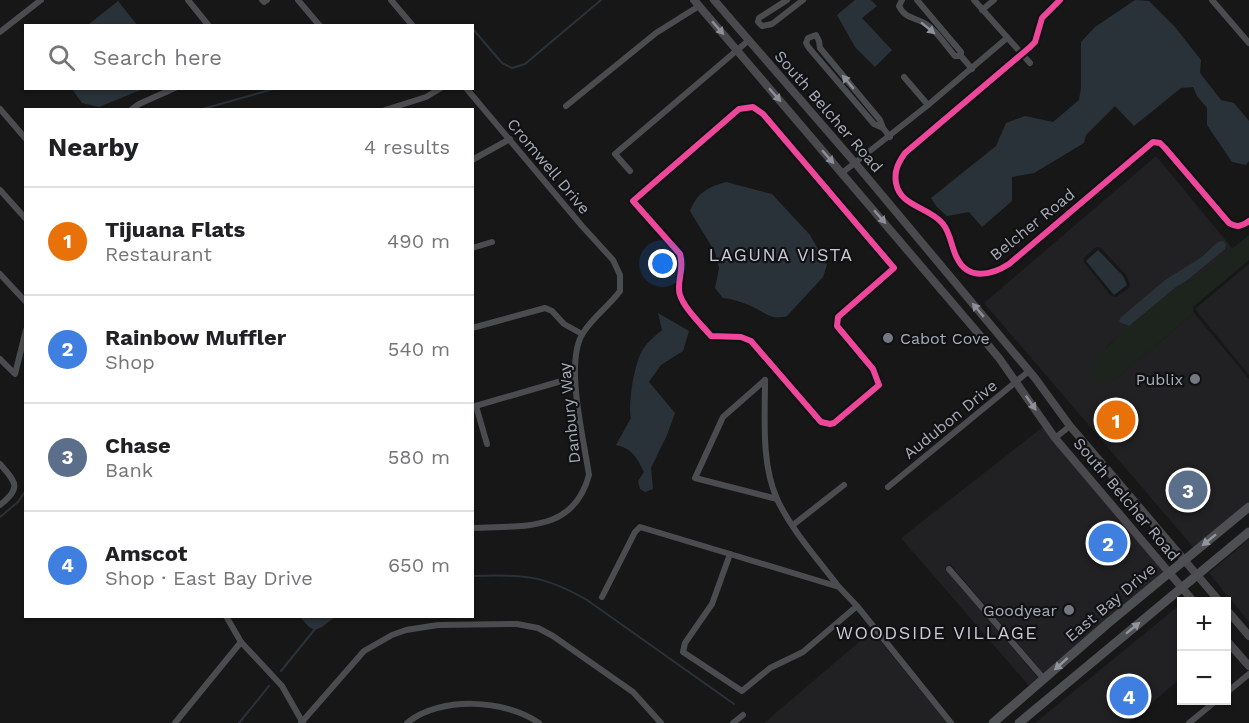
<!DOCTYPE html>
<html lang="en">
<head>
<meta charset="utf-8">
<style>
	body { margin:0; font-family:"Work Sans",sans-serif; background:#f2f2f2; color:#202124 }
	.controls { position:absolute; right:18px; bottom:18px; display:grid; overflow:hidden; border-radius:0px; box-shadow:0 2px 4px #0004 }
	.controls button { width:54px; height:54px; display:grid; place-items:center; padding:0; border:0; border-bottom:2px solid #e0e0e0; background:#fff; color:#202124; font:30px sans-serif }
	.you { position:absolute; left:663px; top:264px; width:21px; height:21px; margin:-15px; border:4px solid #fff; border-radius:50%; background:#1a73e8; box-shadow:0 0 0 9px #1a73e833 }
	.badge { display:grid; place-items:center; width:39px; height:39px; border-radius:50%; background:#757880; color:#fff; font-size:20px; font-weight:700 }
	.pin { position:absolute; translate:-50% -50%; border:3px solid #fff; box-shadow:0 2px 6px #0006 }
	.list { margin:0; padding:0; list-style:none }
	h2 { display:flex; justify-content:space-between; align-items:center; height:78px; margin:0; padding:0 24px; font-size:26px }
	h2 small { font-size:20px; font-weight:400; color:#757577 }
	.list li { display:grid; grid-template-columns:39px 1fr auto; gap:18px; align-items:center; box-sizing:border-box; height:108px; padding:0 24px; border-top:2px solid #e0e0e0 }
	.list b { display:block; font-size:22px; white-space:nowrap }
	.list p { margin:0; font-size:20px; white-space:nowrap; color:#757577 }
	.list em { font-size:20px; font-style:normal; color:#757577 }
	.icon { flex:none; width:33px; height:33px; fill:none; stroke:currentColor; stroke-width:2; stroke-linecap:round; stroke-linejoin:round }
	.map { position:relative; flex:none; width:1249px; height:723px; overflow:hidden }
	.search { position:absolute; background:#fff; box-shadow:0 2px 4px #0004; left:24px; top:24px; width:450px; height:66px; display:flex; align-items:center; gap:15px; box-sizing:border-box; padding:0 21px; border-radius:0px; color:#757577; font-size:22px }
	.panel { position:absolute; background:#fff; box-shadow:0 2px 4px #0004; left:24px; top:108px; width:450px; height:510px; border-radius:0px }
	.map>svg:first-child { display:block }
	.built { fill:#212123; fill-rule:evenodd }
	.green { fill:#1d241e }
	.water { fill:#2a3239 }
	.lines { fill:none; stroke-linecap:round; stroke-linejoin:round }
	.stream { stroke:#2a3239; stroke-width:2 }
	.minor { stroke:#4b4c50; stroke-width:6 }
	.secondary { stroke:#4a4a4e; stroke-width:8 }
	.primary { stroke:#4d4f52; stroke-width:9 }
	.cycleway-casing { stroke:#111113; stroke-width:10 }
	.cycleway { stroke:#ed469a; stroke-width:6 }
	.oneway { fill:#8c8f98 }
	.oneway2 { fill:#8c9099 }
	.oneway3 { fill:#91969e }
	.poi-dot { fill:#757880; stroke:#111113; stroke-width:2 }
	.labels { text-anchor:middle; stroke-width:4.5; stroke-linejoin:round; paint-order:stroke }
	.street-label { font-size:16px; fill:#a8adb8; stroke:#111113 }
	.poi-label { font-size:16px; fill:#a8adb8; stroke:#111113; text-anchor:end }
	.neighbourhood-label { font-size:18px; letter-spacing:1.5px; fill:#c9ccd4; stroke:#111113 }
</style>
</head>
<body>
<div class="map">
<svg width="1249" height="723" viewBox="0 0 1249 723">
	<rect width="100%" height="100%" fill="#171717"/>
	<g class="built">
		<path d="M1156,156L1233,249L1196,279L1185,282L1212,246L1200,258L1165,280L1121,317V323L1129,326L1106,348L1114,380L1194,313L1249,379V502L1194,548L984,303ZM1096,247L1101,248L1126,275L1130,284L1129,288L1116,297L1111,296L1084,262V258Z"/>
		<path d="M1249,264V375L1195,309Z"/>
		<path d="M1043,427L1165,571L1044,674L950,564L945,568L1039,679L1030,687L901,538Z"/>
		<path d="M1249,539V622L1209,573Z"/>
		<path d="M1181,604V678L1128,723H1035Z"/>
		<path d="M872,631L947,723H764Z"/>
	</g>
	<path class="green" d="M1249,235V260L1193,307L1194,313L1114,380L1103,385L1095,379L1091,371L1099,356L1128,326L1177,285L1196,279Z"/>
	<g class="water">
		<path d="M855,0H871L877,6L862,18L892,50L875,67L855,47L837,15Z"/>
		<path d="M1135,0L1149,1L1175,27L1201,60L1200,73L1221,100L1234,103L1249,121V161L1246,165L1232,162L1207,125V108L1197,96L1193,87L1181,88L1134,126L1115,106L1086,135L1084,143L1034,173L1012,177V201L982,227L969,212L947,216L937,207L931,198L996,146L1006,123L1025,116L1053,122L1079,100L1081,88V42L1095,27Z"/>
		<path d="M118,1L137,25H88Z"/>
		<path d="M72,89H143L99,107L82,103Z"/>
		<path d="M726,182L772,194L810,235L827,265L823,277L787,316C771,321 765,312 751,306C742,302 733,299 723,298L715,288L719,268L715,252L690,211C697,193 708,187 726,182Z"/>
		<path d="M1223,241L1226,244L1225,249L1185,282L1177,286L1129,326L1119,322L1121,317L1165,280L1200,258L1218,242Z"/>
		<path d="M1098,250L1123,276L1127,285L1114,295L1086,261Z"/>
		<path d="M658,313L689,331L683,351L661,365L649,382L675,413L667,435L651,468L653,489L645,492L640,489L638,481L644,472C637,458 632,448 616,445L631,418C628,403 634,365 642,351C647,342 655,336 662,330Z"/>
		<path d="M300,617H335L322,627L315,630L309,627Z"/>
	</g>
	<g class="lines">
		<g class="stream">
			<path d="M472,28L502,63L512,68L525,64L601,0"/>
			<path d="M199,110L277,88"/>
			<path d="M0,517L18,502L26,490"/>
			<path d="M472,576C522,574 544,575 587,600L734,704"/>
			<path d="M281,671L315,629"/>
			<path d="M239,723L269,686"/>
		</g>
		<g class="minor">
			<path d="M188,0L209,26"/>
			<path d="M262,0L264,2L267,0"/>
			<path d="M298,0L320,26"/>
			<path d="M391,0L413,26"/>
			<path d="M787,0L759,18L758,22L762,26L772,24L803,0"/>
			<path d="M902,0L899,6C905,19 915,17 926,24C937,31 946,46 955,56H961"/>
			<path d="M917,0L961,52V56L972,69"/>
			<path d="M974,0L1030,63"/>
			<path d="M1060,0L1042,18L1035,42L1030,47L905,153C898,163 894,171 896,183C900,207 930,207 943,224C951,234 951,247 957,258C968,281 992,275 1009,264L1153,142L1160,143L1165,148L1229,223C1237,228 1242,226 1249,221"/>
			<path d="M1212,0L1249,43"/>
			<path d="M982,10L994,0"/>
			<path d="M0,32L41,0"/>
			<path d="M904,77L928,105"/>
			<path d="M466,88L582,226L613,260L620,275V291C609,306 593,317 583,333C564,362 584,440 589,475C573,534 522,525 472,528"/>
			<path d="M566,106L656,33L699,6"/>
			<path d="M753,107L763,114L894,268L838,317L837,326L873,369L879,385L834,423L830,424L821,422L751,341L741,337L711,336C701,324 678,303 679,288C679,275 684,267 680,254L633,201L739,109Z"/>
			<path d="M0,109L26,139"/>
			<path d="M131,110L139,104L175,88"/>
			<path d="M385,110L426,97L441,88"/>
			<path d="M883,128L874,124L809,48L806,43L808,38L816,35L819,41L820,48L880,120L883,128L890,137"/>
			<path d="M472,160L510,139"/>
			<path d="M630,171L615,154L749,40"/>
			<path d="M842,173L928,105L1007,38"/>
			<path d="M0,190L26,219"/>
			<path d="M472,248L492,242"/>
			<path d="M0,274L26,302"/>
			<path d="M472,328L545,308L552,311L564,324L582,334"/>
			<path d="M0,359L15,374L26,330"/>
			<path d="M765,380C765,418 761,463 777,499C792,531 817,558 838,586"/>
			<path d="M765,380L723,417L695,478L777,499"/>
			<path d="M476,406L487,444"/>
			<path d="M472,407L575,377"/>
			<path d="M1055,438L1070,426"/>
			<path d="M0,464C16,482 22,488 0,505"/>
			<path d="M888,487L1029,371"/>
			<path d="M793,525L844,485"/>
			<path d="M949,569L1044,679"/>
			<path d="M602,597L635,532L640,527L730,554"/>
			<path d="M857,606L803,652L770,668L742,691L683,652L685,643L712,604L730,554L839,587L857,606L951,723"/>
			<path d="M226,616L241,642L282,686L303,723"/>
			<path d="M1226,693L1249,674"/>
			<path d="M175,723L241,642"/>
			<path d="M301,723L364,651L392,635L406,630L438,625L517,624L538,628L553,636L633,692L661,723"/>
			<path d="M407,723C440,696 505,699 539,723"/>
			<path d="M733,723L743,715"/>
			<path d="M1189,723L1217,700"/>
		</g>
		<g class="secondary">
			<path d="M694,0L978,333L999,358L1055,438L1194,602"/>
			<path d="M714,0L856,164L1035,378L1070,426L1220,602"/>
			<path d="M1226,609L1249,636"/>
			<path d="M1226,640L1249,666"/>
		</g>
		<g class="primary">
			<path d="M993,723L1107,624L1249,507"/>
			<path d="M1019,723L1249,532"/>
		</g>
		<defs>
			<g id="cycleway">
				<path d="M1060,0L1042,18L1035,42L1030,47L905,153C898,163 894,171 896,183C900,207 930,207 943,224C951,234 951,247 957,258C968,281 992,275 1009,264L1153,142L1160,143L1165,148L1229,223C1237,228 1242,226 1249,221"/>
				<path d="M753,107L763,114L894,268L838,317L837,326L873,369L879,385L834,423L830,424L821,422L751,341L741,337L711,336C701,324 678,303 679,288C679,275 684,267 680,254L633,201L739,109Z"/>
			</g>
		</defs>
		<use href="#cycleway" class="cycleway-casing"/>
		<use href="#cycleway" class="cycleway"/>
	</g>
	<defs><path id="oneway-solid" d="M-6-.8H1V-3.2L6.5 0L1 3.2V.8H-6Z" transform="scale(1.5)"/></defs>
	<g class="oneway">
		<use href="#oneway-solid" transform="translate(718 28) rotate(49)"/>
		<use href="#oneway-solid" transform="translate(775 95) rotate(49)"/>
		<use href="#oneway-solid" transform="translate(828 157) rotate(49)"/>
		<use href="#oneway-solid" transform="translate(880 217) rotate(49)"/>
		<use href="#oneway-solid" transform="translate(978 310) rotate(-130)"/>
		<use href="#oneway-solid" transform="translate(1031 403) rotate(55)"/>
	</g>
	<g class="oneway2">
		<use href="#oneway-solid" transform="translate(928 28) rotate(39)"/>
		<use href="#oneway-solid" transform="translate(848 82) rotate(-130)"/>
	</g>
	<g class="oneway3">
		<use href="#oneway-solid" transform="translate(1209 540) rotate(141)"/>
		<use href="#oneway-solid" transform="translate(1133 628) rotate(-39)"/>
		<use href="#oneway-solid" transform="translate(1061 664) rotate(138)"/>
	</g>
	<g class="poi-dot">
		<circle cx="888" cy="338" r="6"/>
		<circle cx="1195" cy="379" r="6"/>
		<circle cx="1069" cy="610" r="6"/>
	</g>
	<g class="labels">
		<g class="street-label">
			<text transform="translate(829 111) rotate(49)" y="6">South Belcher Road</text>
			<text transform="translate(549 166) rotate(50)" y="6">Cromwell Drive</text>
			<text transform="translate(1032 224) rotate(-39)" y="6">Belcher Road</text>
			<text transform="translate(569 413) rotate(-96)" y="6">Danbury Way</text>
			<text transform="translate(950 419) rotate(-39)" y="6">Audubon Drive</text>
			<text transform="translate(1127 499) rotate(50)" y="6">South Belcher Road</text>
			<text transform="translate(1110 602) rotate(-40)" y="6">East Bay Drive</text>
		</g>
		<g class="poi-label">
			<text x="900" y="344" text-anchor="start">Cabot Cove</text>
			<text x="1183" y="385">Publix</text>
			<text x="1057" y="616">Goodyear</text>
		</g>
		<g class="neighbourhood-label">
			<text x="781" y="261">LAGUNA VISTA</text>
			<text x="937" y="639">WOODSIDE VILLAGE</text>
		</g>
	</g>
</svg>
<div class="controls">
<button>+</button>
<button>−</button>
</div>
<div class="you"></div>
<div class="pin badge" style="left:1116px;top:420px;background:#e8710a">1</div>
<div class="pin badge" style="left:1108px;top:543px;background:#3f7fe0">2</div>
<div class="pin badge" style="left:1188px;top:490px;background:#5c6f8a">3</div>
<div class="pin badge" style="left:1129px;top:696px;background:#3f7fe0">4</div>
<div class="search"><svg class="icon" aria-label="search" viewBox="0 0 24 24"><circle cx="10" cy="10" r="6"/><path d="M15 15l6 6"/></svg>Search here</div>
<section class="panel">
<h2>Nearby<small>4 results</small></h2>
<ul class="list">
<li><span class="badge" style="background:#e8710a">1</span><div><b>Tijuana Flats</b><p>Restaurant</p></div><em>490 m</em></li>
<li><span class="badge" style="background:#3f7fe0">2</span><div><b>Rainbow Muffler</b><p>Shop</p></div><em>540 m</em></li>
<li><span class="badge" style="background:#5c6f8a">3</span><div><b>Chase</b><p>Bank</p></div><em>580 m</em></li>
<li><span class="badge" style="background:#3f7fe0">4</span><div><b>Amscot</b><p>Shop · East Bay Drive</p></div><em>650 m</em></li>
</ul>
</section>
</div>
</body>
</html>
